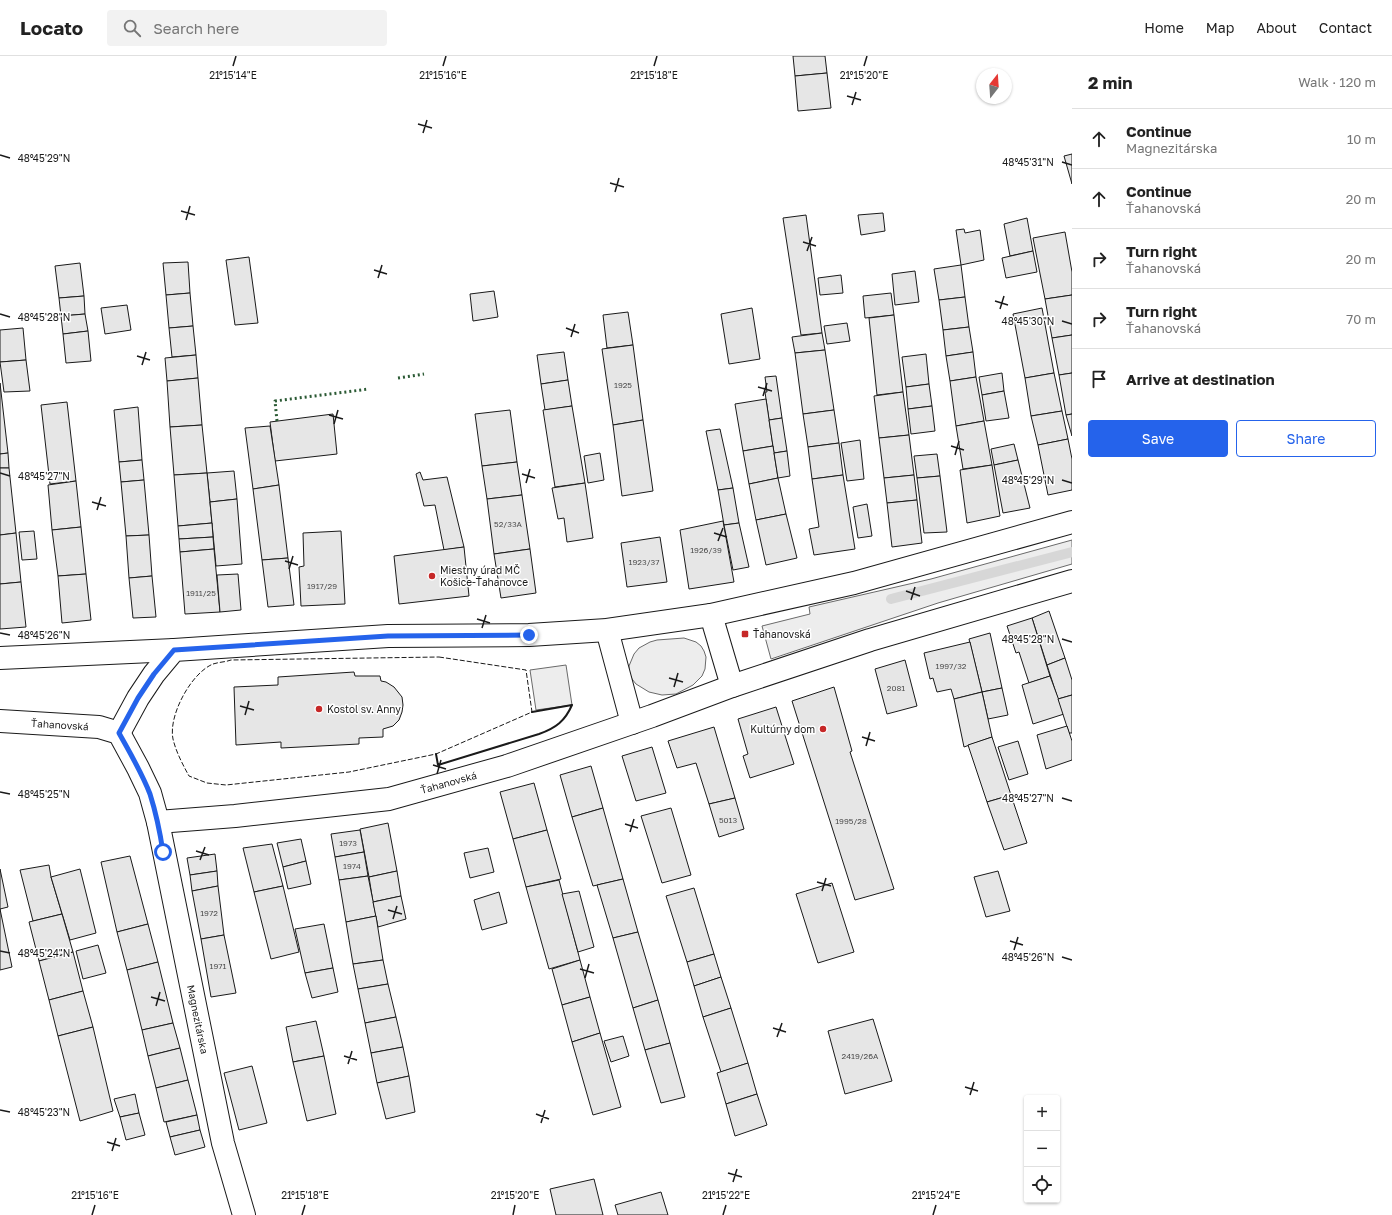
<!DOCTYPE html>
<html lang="en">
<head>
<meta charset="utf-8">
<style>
	body { margin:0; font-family:"Golos Text",sans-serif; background:#f2f2f2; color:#222 }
	.controls { position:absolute; right:12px; bottom:12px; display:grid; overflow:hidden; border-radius:4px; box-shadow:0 1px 3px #0004 }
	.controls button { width:36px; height:36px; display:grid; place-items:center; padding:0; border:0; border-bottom:1px solid #e0e0e0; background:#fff; color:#222; font:20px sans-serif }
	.compass { position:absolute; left:976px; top:12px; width:36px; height:36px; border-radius:50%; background:#fff; box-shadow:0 1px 3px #0004; rotate:17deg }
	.stop { position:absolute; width:12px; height:12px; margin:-9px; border:3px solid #2563eb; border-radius:50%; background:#fff }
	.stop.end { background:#2563eb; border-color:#fff; box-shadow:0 1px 4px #0008 }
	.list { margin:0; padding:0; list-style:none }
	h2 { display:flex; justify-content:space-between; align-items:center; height:52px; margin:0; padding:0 16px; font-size:17px }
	h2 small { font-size:13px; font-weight:400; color:#767676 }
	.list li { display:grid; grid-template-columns:26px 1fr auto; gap:12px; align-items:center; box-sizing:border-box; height:60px; padding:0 16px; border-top:1px solid #e0e0e0 }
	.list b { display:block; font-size:15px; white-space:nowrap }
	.list p { margin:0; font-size:13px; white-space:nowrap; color:#767676 }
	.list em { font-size:13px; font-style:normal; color:#767676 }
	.actions { display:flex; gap:8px; padding:12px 16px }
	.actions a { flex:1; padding:9px 0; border:1px solid #2563eb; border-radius:4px; text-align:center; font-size:14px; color:#2563eb }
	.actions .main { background:#2563eb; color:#fff }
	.icon { flex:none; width:22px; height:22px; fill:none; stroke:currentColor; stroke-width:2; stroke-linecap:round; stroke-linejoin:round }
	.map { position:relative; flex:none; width:1072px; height:1159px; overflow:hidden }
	header { display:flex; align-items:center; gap:24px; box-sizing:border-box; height:56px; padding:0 20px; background:#fff; border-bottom:1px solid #e0e0e0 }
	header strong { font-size:19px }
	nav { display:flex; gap:22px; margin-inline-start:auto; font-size:14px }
	.search { width:280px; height:36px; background:#f2f2f2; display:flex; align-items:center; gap:10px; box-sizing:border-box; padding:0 14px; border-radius:4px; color:#767676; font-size:15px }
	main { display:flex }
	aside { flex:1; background:#fff }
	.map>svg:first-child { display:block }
	.built { fill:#ededed; stroke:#6a6a6a }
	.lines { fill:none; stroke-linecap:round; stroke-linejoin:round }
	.stream { stroke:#d7d7d7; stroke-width:10 }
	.building { fill:#e6e6e6; stroke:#1a1a1a }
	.minor-casing { stroke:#1a1a1a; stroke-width:24 }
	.minor { stroke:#fff; stroke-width:22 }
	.hedge { stroke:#2b5a34; stroke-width:3; stroke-dasharray:2 3; stroke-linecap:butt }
	.fence { stroke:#1a1a1a; stroke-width:1; stroke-dasharray:5 2; stroke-linecap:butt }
	.wall { stroke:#1a1a1a; stroke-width:2 }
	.route { stroke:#2563eb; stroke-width:5 }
	.ticks { fill:none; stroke:#1a1a1a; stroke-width:1.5 }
	.poi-dot { fill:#c62828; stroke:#fff; stroke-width:1.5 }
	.labels { text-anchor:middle; stroke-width:3; stroke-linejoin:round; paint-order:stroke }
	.number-label { font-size:8px; fill:#4d4d4d }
	.poi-label { font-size:10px; fill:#1a1a1a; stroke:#fff; text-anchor:start }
	.street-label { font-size:10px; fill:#1a1a1a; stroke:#fff }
	.ticks-label { font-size:10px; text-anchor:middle; fill:#1a1a1a; stroke:#fff; stroke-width:3; stroke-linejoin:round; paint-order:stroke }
</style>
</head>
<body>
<header>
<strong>Locato</strong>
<div class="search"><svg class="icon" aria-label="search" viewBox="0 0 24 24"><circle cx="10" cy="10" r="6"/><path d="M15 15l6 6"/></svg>Search here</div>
<nav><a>Home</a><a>Map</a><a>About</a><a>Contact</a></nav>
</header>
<main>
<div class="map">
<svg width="1072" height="1159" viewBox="0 0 1072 1159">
	<rect width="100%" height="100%" fill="#fff"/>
	<g class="built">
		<path d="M1072,484V508L938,547L771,603L762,570L810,558L809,551L931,523Z"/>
		<path d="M684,582L696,586L701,590L704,595L706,601L705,613L702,620L693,629L676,638L662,639L649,636L636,628L632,623L629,617V610L634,598L639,592L650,586L657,584Z"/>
		<path d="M566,609L572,649L536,654L530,614Z"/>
	</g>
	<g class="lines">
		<path class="stream" d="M891,543L1072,496"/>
	</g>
	<g class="building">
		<path d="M793,0H825L827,17L795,20Z"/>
		<path d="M827,17L831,52L798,55L795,20Z"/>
		<path d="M1072,98V128L1064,100Z"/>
		<path d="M883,157L885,175L861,179L858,159Z"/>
		<path d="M806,159L822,277L801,279L783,162Z"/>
		<path d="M1027,162L1033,195L1010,200L1004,168Z"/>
		<path d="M964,173L965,177L980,174L984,204L961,209L956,174Z"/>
		<path d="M1065,176L1072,216V239L1045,243L1033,182Z"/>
		<path d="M1033,195L1037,216L1006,222L1002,202Z"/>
		<path d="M249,201L258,267L235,269L226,204Z"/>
		<path d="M188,206L190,237L166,239L163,207Z"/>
		<path d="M80,207L84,240L59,242L55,210Z"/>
		<path d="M961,209L965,241L939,244L934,213Z"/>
		<path d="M915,215L919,246L895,249L892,218Z"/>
		<path d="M841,219L843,237L820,239L818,222Z"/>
		<path d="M494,235L498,261L473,265L470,238Z"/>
		<path d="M190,237L193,270L169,272L166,239Z"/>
		<path d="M891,237L894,259L865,262L863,240Z"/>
		<path d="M1072,239V279L1052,282L1045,243Z"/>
		<path d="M84,240L85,258L61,260L59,242Z"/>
		<path d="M965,241L969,271L943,274L939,244Z"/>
		<path d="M127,249L131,274L105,278L101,252Z"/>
		<path d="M752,252L760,303L729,308L721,258Z"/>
		<path d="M1042,252L1054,317L1025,322L1013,258Z"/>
		<path d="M628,256L633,289L607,292L603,259Z"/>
		<path d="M85,258L88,275L63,278L61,260Z"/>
		<path d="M894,259L903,336L877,339L869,262Z"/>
		<path d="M847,267L850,285L827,288L824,270Z"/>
		<path d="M193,270L196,299L172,301L169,272Z"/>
		<path d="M969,271L973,296L946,300L943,274Z"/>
		<path d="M23,272L26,304L0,306V274Z"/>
		<path d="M88,275L91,305L66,307L63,278Z"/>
		<path d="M822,277L825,294L795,297L792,281Z"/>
		<path d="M1072,279V317L1059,319L1052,282Z"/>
		<path d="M633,289L643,364L613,369L602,293Z"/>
		<path d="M825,294L834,354L803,358L795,297Z"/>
		<path d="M564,296L568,324L541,328L537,299Z"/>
		<path d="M973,296L976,321L950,325L946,300Z"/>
		<path d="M926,298L929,328L906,331L902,301Z"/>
		<path d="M196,299L198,322L167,325L165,302Z"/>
		<path d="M26,304L30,335L4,336L0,306Z"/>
		<path d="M1002,317L1004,335L982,339L979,321Z"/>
		<path d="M1054,317L1062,355L1031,360L1025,322Z"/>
		<path d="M1072,317V358L1066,359L1059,319Z"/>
		<path d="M776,320L782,362L769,364L765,336H767L765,321Z"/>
		<path d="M976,321L984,365L956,370L950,325Z"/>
		<path d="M198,322L202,369L170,371L167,325Z"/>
		<path d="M568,324L572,350L545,354L541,328Z"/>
		<path d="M0,327L8,397L0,398Z"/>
		<path d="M929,328L932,350L908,353L906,331Z"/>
		<path d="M1004,335L1009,362L986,365L982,339Z"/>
		<path d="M903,336L909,379L879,382L874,340Z"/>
		<path d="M766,343L773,390L743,395L735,348Z"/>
		<path d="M67,346L76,425L50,428L41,349Z"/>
		<path d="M572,350L585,427L555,431L543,354Z"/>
		<path d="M932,350L935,375L911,378L908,353Z"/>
		<path d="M138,351L142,404L119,406L114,354Z"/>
		<path d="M510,354L517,406L482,410L475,358Z"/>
		<path d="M834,354L839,387L808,391L803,358Z"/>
		<path d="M1062,355L1068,383L1038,389L1031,360Z"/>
		<path d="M333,358L337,398L275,405L270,366Z"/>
		<path d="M1072,358V380L1066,359Z"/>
		<path d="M782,362L787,395L774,397L769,364Z"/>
		<path d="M643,364L653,435L622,440L613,369Z"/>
		<path d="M984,365L992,409L963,413L956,370Z"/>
		<path d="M202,369L207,417L174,419L170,371Z"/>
		<path d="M270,370L279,429L253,433L245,372Z"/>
		<path d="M720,373L733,432L718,434L706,375Z"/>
		<path d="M909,379L914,419L884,422L879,382Z"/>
		<path d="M1068,383L1072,403V434L1048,439L1038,389Z"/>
		<path d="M860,384L864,423L847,425L841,387Z"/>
		<path d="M839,387L843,419L812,423L808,391Z"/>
		<path d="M1014,388L1018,404L994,409L991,393Z"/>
		<path d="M773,390L778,422L749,428L743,395Z"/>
		<path d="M787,395L790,420L778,422L774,397Z"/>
		<path d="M8,397L9,412H0V398Z"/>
		<path d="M600,397L604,424L588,427L584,400Z"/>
		<path d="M937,398L940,420L917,422L914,400Z"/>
		<path d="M142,404L144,424L121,426L119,406Z"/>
		<path d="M1018,404L1030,452L1003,457L994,409Z"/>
		<path d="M517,406L522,439L487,443L482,410Z"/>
		<path d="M992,409L1000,460L967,467L960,414Z"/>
		<path d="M0,412H9L16,477L0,479Z"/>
		<path d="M234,415L237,443L210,446L207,417Z"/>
		<path d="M420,416L423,424L447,421L464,491L444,494L435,449L424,450L416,418Z"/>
		<path d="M207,417L212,467L178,470L174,419Z"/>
		<path d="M843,419L855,493L814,499L809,473L819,471L812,423Z"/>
		<path d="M914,419L917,444L887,447L884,422Z"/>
		<path d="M940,420L947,476L924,477L917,422Z"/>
		<path d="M778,422L786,458L756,464L749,428Z"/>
		<path d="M144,424L149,479L126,480L121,426Z"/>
		<path d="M76,425L81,471L52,474L48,429Z"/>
		<path d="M585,427L593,482L567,486L564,462L558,463L552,432Z"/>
		<path d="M279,429L288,502L262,504L253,433Z"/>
		<path d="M733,432L739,467L724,469L718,434Z"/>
		<path d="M522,439L530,493L494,498L487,443Z"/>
		<path d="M237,443L242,508L216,510L210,446Z"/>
		<path d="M917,444L922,487L892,491L887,447Z"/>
		<path d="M867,448L872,480L858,482L853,451Z"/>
		<path d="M786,458L797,502L766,509L756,464Z"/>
		<path d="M723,465L734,526L689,533L680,474Z"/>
		<path d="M212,467L213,481L179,483L178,470Z"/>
		<path d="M739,467L749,511L733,514L724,469Z"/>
		<path d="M81,471L86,518L58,520L52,474Z"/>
		<path d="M34,475L37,503L22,504L19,476Z"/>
		<path d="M341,475L345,548L301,550L299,511L304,510L303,477Z"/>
		<path d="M16,477L21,526L0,528V479Z"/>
		<path d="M149,479L152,520L129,522L126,480Z"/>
		<path d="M213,481L214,493L180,496L179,483Z"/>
		<path d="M660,481L667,526L627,531L621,487Z"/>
		<path d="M464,491L469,540L399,548L394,500Z"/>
		<path d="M214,493L220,556L185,558L180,496Z"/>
		<path d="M530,493L536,537L501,542L494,498Z"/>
		<path d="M288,502L294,549L268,551L262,504Z"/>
		<path d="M86,518L91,564L62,567L58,520Z"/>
		<path d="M238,518L241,554L220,556L217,519Z"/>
		<path d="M152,520L156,561L133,562L129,522Z"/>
		<path d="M21,526L26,571L0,573V528Z"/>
		<path d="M1049,555L1065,602L1047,609L1032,562Z"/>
		<path d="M1032,562L1050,620L1029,627L1019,596L1016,597L1007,570Z"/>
		<path d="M990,577L1002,632L982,636L969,583Z"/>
		<path d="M970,586L982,636L954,643L951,633L937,636L933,622L930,623L924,597Z"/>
		<path d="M1065,602L1072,624V639L1058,643L1047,609Z"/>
		<path d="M905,604L917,650L887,658L875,613Z"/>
		<path d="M354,616L355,620H380L381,625L386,626L394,631L402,641L403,649L402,656L399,664L393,670L383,673V681L359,682V688L281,692V686L236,689L234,631L278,629V621Z"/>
		<path d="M1050,620L1064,658L1033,668L1022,629Z"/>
		<path d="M834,631L852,695L850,696L894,833L855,844L792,645Z"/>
		<path d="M1002,632L1008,659L988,663L982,636Z"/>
		<path d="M982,636L992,681L964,691L954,643Z"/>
		<path d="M1072,639V677H1069L1058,643Z"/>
		<path d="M776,651L794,708L750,722L743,700L748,698L738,663Z"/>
		<path d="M1067,670L1072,685V704L1046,713L1037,679Z"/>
		<path d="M714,671L735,742L709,748L696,707L677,712L668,685Z"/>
		<path d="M992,681L1011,739L987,746L968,689Z"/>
		<path d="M1018,685L1028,718L1009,724L998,691Z"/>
		<path d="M652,691L666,737L636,745L622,700Z"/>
		<path d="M591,710L603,752L572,761L560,719Z"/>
		<path d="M534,727L547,774L513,783L500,736Z"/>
		<path d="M1011,739L1027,787L1004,794L987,746Z"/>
		<path d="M735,742L744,773L719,781L709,748Z"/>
		<path d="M603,752L623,823L593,830L572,761Z"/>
		<path d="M671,752L691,819L662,827L641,760Z"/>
		<path d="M388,767L397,815L369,821L360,773Z"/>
		<path d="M360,774L364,796L335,801L331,778Z"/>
		<path d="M547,774L561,823L526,831L513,783Z"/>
		<path d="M301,783L306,805L283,811L277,787Z"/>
		<path d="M272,788L283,830L254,836L243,792Z"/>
		<path d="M488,792L494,816L470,822L464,797Z"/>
		<path d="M364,796L368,820L339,824L335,801Z"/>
		<path d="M215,798L217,815L190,819L187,802Z"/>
		<path d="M130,800L148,868L117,876L101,806Z"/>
		<path d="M306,805L311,828L288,833L283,811Z"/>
		<path d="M49,809L51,821L62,858L33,865L20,814Z"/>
		<path d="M0,813L8,851L0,853Z"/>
		<path d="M80,813L96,877L70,884L51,821Z"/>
		<path d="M217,815L218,830L192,835L190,819Z"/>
		<path d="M397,815L401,840L373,846L369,821Z"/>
		<path d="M998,815L1010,855L986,861L974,821Z"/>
		<path d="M368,820L376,860L346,866L339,824Z"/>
		<path d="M623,823L638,876L613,882L597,829Z"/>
		<path d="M559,824L580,904L549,913L526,831Z"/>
		<path d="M832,827L854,896L818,907L796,838Z"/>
		<path d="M218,830L224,879L201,883L192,835Z"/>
		<path d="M283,830L299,896L271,903L254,836Z"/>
		<path d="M694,832L714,898L687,906L666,840Z"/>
		<path d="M579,835L594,891L578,896L562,838Z"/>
		<path d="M499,836L507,867L482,874L474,844Z"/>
		<path d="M401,840L406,863L378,871L373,846Z"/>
		<path d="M0,853L12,911L0,914Z"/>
		<path d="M62,858L73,896L39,905L29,866Z"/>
		<path d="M376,860L383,904L353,908L346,866Z"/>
		<path d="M148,868L158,906L127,914L117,876Z"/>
		<path d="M324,868L333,912L305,917L295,873Z"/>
		<path d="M638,876L658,944L633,952L613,882Z"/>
		<path d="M224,879L236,937L211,941L201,883Z"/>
		<path d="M98,889L106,917L83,923L76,895Z"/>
		<path d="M73,896L83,935L49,944L39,905Z"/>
		<path d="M714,898L721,921L694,930L687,906Z"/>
		<path d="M383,904L388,928L358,933L353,908Z"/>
		<path d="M580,904L590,941L562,949L552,913Z"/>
		<path d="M158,906L173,967L142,974L127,914Z"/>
		<path d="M333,912L338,936L312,942L305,917Z"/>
		<path d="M721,921L731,952L703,961L694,930Z"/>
		<path d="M388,928L396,961L365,967L358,933Z"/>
		<path d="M83,935L93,971L58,980L49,944Z"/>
		<path d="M590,941L600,977L572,986L562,949Z"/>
		<path d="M658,944L670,987L645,994L633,952Z"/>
		<path d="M731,952L748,1007L721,1016L703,961Z"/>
		<path d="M396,961L403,991L371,997L365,967Z"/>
		<path d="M873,963L892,1025L845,1038L828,975Z"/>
		<path d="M316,965L324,1000L293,1006L286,971Z"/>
		<path d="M173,967L180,992L148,1000L142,974Z"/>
		<path d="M93,971L113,1055L80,1065L58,980Z"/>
		<path d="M600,977L621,1051L593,1059L572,986Z"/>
		<path d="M623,980L629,1000L611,1006L604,985Z"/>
		<path d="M670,987L685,1041L661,1047L645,994Z"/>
		<path d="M403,991L409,1020L377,1027L371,997Z"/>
		<path d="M180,992L188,1024L156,1032L148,1000Z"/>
		<path d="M324,1000L336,1058L307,1065L293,1006Z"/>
		<path d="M748,1007L757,1038L726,1048L717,1017Z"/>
		<path d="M252,1010L267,1067L239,1074L224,1017Z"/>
		<path d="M409,1020L415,1056L386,1063L377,1027Z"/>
		<path d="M188,1024L197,1059L164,1066L156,1032Z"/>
		<path d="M135,1038L139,1057L120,1061L114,1043Z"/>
		<path d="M757,1038L767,1069L735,1080L726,1048Z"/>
		<path d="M139,1057L145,1079L126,1084L120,1061Z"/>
		<path d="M197,1059L200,1074L170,1081L166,1066Z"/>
		<path d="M200,1074L205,1091L175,1099L170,1081Z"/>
		<path d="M594,1123L603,1159H556L550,1133Z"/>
		<path d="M661,1136L668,1159H618L615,1149Z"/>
	</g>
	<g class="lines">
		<defs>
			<g id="minor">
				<path d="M711,559L732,630"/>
				<path d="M607,574L632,667"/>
				<path d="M0,602L174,594"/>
				<path id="s1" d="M0,665L99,671L119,677L138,712L150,737L158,766L223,1087L244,1159"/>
				<path d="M119,677L138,642L154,618L174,594L388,580L529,579L607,574L711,559L854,527L1072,466"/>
				<path id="s2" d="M158,766L235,760L389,743L507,710L652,660L732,630L870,584L1072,525"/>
			</g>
		</defs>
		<use href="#minor" class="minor-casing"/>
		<use href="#minor" class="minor"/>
		<g class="hedge">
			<path d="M398,322L424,318"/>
			<path d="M277,365L275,345L369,333"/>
		</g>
		<path class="fence" d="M439,601L526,614L532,656L436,698L349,716L226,729L207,727L189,720C183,709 176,696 173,683C168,660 191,617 213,608C219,606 226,606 231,604Z"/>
		<path class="wall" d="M436,698L438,709L539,678C556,672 565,665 572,649L532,656"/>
	</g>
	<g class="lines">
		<path class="route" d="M163,796C160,776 156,757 150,738C142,717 130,697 119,677L138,642L154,618L174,594L388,580L529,579"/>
	</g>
	<path class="ticks" d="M233,10L236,0M443,10L446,0M654,10L657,0M864,10L867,0M847,40L861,44M852,49L856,36M418,68L432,72M423,77L427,64M0,99L10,102M1062,106L1072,109M610,127L624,131M615,136L619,122M181,155L195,159M186,164L190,150M803,186L816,190M807,195L812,181M374,214L387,218M378,222L382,209M995,245L1008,249M1000,253L1004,240M0,258L10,261M1062,265L1072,268M566,272L579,277M571,281L575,268M137,300L150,304M142,309L146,296M758,331L772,335M763,340L767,327M329,359L343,363M334,368L338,354M951,390L964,394M955,399L959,385M0,417L10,420M522,418L535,422M1062,424L1072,427M526,427L530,413M92,446L106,450M97,454L101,441M714,477L727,481M718,485L723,472M285,505L298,509M289,513L293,500M906,535L920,540M911,544L915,531M477,563L490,567M482,572L486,559M0,577L10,579M1062,583L1072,586M669,622L683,626M674,631L678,617M240,650L254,654M245,659L249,645M862,681L875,685M866,690L870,676M433,709L446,713M437,718L441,704M0,736L10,738M1062,742L1072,745M625,768L638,772M630,776L634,763M196,795L209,799M200,804L205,791M817,826L831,830M822,835L826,822M388,854L402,858M393,863L397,850M1010,885L1023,889M1014,894L1018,881M0,895L10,897M1062,901L1072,904M580,913L594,917M585,922L589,908M151,941L165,945M156,950L160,936M773,972L786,976M777,981L782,967M344,1000L357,1004M348,1008L352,995M965,1031L978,1035M970,1039L974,1026M0,1054L10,1056M536,1058L549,1063M541,1067L545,1054M107,1086L120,1090M112,1095L116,1082M728,1117L742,1121M733,1126L737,1113M92,1159L95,1149M302,1159L305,1149M513,1159L515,1149M723,1159L726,1149M933,1159L936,1149"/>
	<g class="poi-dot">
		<circle cx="432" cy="520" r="4"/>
		<rect x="741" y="574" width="8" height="8" rx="2"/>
		<circle cx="319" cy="653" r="4"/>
		<circle cx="823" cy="673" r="4"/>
	</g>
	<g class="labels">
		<g class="number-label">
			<text x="623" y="332">1925</text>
			<text x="508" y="471">52/33A</text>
			<text x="706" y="497">1926/39</text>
			<text x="644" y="509">1923/37</text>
			<text x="322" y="533">1917/29</text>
			<text x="201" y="540">1911/25</text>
			<text x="951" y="613">1997/32</text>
			<text x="896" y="635">2081</text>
			<text x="728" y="767">5013</text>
			<text x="851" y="768">1995/28</text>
			<text x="348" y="790">1973</text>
			<text x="352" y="813">1974</text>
			<text x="209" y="860">1972</text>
			<text x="218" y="913">1971</text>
			<text x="860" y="1003">2419/26A</text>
		</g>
		<g class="poi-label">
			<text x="440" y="518">Miestny úrad MČ<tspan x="440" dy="12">Košice-Ťahanovce</tspan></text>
			<text x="753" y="582">Ťahanovská</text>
			<text x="327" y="657">Kostol sv. Anny</text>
			<text x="815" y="677" text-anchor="end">Kultúrny dom</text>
		</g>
		<g class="street-label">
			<text dy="4" stroke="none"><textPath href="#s1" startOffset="60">Ťahanovská</textPath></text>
			<text dy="4" stroke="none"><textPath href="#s2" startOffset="294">Ťahanovská</textPath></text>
			<text dy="4" stroke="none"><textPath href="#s1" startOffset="419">Magnezitárska</textPath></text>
		</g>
	</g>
	<g class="ticks-label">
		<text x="233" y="23">21°15'14"E</text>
		<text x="443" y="23">21°15'16"E</text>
		<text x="654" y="23">21°15'18"E</text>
		<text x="864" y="23">21°15'20"E</text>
		<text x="44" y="106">48°45'29"N</text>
		<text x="1028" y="110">48°45'31"N</text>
		<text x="44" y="265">48°45'28"N</text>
		<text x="1028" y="269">48°45'30"N</text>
		<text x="44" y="424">48°45'27"N</text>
		<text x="1028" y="428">48°45'29"N</text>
		<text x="44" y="583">48°45'26"N</text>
		<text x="1028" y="587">48°45'28"N</text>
		<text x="44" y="742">48°45'25"N</text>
		<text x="1028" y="746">48°45'27"N</text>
		<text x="44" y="901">48°45'24"N</text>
		<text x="1028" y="905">48°45'26"N</text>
		<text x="44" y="1060">48°45'23"N</text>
		<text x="95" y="1143">21°15'16"E</text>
		<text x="305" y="1143">21°15'18"E</text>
		<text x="515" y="1143">21°15'20"E</text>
		<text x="726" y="1143">21°15'22"E</text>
		<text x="936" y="1143">21°15'24"E</text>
	</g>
</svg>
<div class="controls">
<button>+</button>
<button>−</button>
<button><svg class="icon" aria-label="locate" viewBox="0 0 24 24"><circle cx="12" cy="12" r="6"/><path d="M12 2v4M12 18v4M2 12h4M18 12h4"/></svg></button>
</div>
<svg class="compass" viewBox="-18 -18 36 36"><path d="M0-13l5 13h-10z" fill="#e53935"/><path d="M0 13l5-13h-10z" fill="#767676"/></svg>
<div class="stop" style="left:163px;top:796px"></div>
<div class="stop end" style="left:529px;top:579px"></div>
</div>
<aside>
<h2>2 min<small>Walk · 120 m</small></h2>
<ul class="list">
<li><svg class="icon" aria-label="ahead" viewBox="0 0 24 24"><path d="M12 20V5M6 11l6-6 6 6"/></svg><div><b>Continue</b><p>Magnezitárska</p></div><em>10 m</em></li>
<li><svg class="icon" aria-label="ahead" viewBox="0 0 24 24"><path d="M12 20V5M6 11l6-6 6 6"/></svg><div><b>Continue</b><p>Ťahanovská</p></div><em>20 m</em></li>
<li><svg class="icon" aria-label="right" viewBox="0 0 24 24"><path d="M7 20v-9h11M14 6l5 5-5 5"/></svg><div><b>Turn right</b><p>Ťahanovská</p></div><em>20 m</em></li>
<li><svg class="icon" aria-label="right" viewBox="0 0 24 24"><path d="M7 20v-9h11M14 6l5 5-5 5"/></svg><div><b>Turn right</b><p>Ťahanovská</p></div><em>70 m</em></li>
<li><svg class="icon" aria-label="arrive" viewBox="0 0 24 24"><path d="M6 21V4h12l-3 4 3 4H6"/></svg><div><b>Arrive at destination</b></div></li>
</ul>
<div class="actions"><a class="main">Save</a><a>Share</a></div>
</aside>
</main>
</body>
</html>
